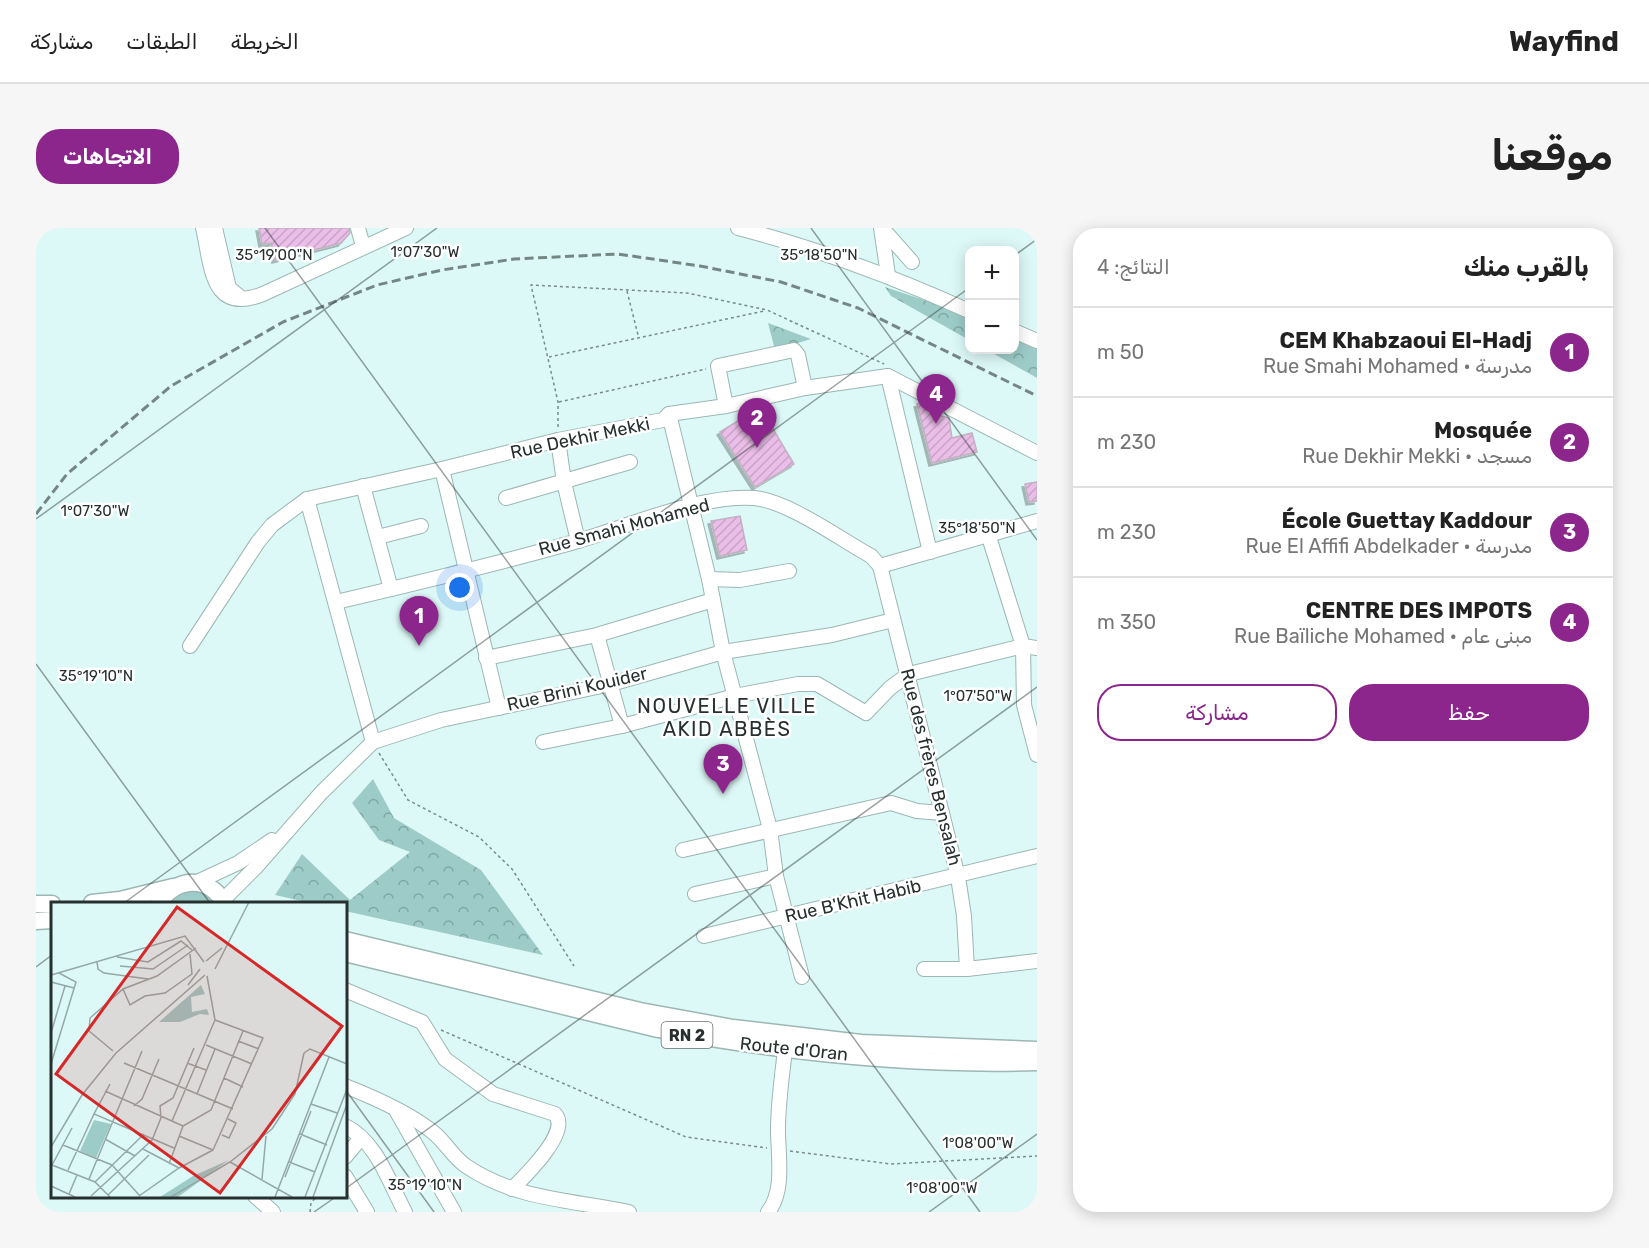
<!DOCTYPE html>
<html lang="ar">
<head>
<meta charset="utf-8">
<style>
	body { margin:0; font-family:Rubik,"Noto Naskh Arabic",sans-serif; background:#f6f6f6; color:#222; direction:rtl }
	.controls { position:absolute; right:18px; top:18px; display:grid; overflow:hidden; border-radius:12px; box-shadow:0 3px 15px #0003 }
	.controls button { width:54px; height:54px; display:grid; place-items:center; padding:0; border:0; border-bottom:2px solid #e0e0e0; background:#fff; color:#222; font:30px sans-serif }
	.you { position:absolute; left:424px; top:360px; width:21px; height:21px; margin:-15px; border:4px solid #fff; border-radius:50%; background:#1a73e8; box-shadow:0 0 0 9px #1a73e833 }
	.badge { display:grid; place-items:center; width:39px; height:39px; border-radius:50%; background:#8c258c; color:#fff; font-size:20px; font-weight:700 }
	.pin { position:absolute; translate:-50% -50px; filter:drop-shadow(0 2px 3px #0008) }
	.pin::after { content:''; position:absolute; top:32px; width:21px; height:18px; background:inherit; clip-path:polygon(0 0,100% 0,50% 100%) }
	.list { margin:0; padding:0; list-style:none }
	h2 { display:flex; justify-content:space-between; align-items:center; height:78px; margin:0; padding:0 24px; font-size:26px }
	h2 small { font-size:20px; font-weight:400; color:#767676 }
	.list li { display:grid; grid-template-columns:39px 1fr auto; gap:18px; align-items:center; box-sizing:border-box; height:90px; padding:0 24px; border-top:2px solid #e0e0e0 }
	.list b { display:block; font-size:22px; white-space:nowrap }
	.list p { margin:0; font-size:20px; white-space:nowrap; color:#767676 }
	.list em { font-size:20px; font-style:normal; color:#767676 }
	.actions { display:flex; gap:12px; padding:18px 24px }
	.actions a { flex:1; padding:14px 0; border:2px solid #8c258c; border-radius:24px; text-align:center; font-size:21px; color:#8c258c }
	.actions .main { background:#8c258c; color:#fff }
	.map { position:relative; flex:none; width:1001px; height:984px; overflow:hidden; direction:ltr; border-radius:24px }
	header { display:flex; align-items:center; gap:36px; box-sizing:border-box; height:84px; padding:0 30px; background:#fff; border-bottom:2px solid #e0e0e0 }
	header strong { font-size:28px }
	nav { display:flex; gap:33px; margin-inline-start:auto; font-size:21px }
	.intro { display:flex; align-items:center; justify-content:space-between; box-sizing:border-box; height:144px; padding:0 36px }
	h1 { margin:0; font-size:42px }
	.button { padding:15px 27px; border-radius:24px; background:#8c258c; color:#fff; font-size:21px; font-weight:700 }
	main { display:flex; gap:36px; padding:0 36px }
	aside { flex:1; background:#fff; border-radius:24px; box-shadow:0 3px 15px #0003 }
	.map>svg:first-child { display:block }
	.grass { fill:#9dccc8 }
	.park { fill:url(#park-crowns) }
	.building { fill:url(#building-hatch); stroke:#c2b1c1; stroke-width:1.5; filter:url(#shadow) }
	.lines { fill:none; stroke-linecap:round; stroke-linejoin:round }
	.minor-casing { stroke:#9cb7b4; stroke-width:16 }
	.major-casing { stroke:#9cb7b4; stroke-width:19 }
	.path { stroke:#798b8a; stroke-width:1.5; stroke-dasharray:3 3; stroke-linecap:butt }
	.minor { stroke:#fff; stroke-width:14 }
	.major { stroke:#fff; stroke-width:16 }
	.rail { stroke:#758785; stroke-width:3; stroke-dasharray:9 4.5; stroke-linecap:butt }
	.ticks { fill:none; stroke:#26302f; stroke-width:1.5; stroke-opacity:0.45 }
	.labels { text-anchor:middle; stroke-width:5; stroke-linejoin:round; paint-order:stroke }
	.shield { fill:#fff; stroke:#676e6d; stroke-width:1.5 }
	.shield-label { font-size:16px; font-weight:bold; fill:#26302f }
	.street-label { font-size:18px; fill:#26302f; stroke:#fff }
	.neighbourhood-label { font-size:20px; letter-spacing:1.5px; fill:#26302f; stroke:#fff }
	.inset-road { fill:none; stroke:#94a9a7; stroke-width:1.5 }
	.view { fill:#d62828; fill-opacity:0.15; stroke:#d62828; stroke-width:3 }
	.inset-edge { fill:none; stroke:#26302f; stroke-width:3 }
	.ticks-label { font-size:15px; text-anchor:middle; fill:#26302f; stroke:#fff; stroke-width:5; stroke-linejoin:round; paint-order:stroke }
</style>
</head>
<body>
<header>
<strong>Wayfind</strong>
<nav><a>الخريطة</a><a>الطبقات</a><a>مشاركة</a></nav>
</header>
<div class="intro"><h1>موقعنا</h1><a class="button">الاتجاهات</a></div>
<main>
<aside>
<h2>بالقرب منك<small>النتائج: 4</small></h2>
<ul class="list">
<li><span class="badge">1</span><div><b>CEM Khabzaoui El-Hadj</b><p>مدرسة · Rue Smahi Mohamed</p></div><em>50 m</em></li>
<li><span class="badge">2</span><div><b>Mosquée</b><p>مسجد · Rue Dekhir Mekki</p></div><em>230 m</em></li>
<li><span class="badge">3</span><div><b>École Guettay Kaddour</b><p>مدرسة · Rue El Affifi Abdelkader</p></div><em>230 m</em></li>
<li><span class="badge">4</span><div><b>CENTRE DES IMPOTS</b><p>مبنى عام · Rue Baïliche Mohamed</p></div><em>350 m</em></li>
</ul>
<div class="actions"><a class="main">حفظ</a><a>مشاركة</a></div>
</aside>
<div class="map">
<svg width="1001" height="984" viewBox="0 0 1001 984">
	<defs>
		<pattern id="park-crowns" width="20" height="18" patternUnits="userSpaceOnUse" patternTransform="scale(1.5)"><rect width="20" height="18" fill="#9dccc8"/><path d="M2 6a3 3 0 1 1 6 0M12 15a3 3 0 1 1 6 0" fill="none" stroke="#80a6a3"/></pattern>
		<pattern id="building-hatch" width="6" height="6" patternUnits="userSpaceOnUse" patternTransform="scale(1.5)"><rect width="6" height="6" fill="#eabee8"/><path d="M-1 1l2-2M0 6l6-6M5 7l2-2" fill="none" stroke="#c9a4c7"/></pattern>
		<filter id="shadow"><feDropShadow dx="-3" dy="3" stdDeviation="0" flood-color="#0004"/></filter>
	</defs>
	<rect width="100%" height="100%" fill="#ddf9f7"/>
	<path class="grass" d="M152,661L171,665L180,675H131L136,669Z"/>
	<g class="park">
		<path d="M849,59L933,87V112L855,68Z"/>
		<path d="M732,95L775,111L739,122Z"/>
		<path d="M979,101L1001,109V150L951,122H978Z"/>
		<path d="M337,551L358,590L445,642L507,727L309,683V675H274L239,667L266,626L314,672L374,624L343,612L316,575Z"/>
	</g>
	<g class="building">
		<path d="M223,0H313L314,5L305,15L239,32L235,15L226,16Z"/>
		<path d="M884,175L891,178L892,182L897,181L902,187L913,190L916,210L936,205L941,224L896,235L881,176Z"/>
		<path d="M724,179L758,236L719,259L684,204Z"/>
		<path d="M1001,254V273L993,274L989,256Z"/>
		<path d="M704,288L711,322L684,328L675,293Z"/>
	</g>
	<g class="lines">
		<defs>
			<g id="minor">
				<path d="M167,0C176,38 174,87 227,66L370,0"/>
				<path d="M179,0L193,60L205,70"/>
				<path d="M322,0L327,18"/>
				<path d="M702,0C783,21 858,49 933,83"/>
				<path d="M845,0L852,47"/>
				<path d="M846,0L876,34"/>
				<path d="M978,103L1001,113"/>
				<path d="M852,148L894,324"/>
				<path d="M852,148L1001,225"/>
				<path d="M690,178L682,138L758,122L762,127L769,160"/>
				<path d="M633,186L673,351L687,424L734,601L740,648L766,749"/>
				<path d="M522,212L528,254L542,313"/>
				<path d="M406,241L463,480"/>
				<path d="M327,258L355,361"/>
				<path d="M470,270L594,234"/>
				<path d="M271,271L337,514"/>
				<path d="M342,309L385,298"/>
				<path d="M953,309L987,418L988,477L1001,527"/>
				<path d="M844,338L922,649L928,688L931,741"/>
				<path d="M673,351L704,352L753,343"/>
				<path d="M300,374C381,355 462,336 542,313C593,298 666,266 718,270C752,273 804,311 835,328L844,338L1001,293"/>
				<path d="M561,407L586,498"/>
				<path d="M154,418L222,314L236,297L271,271L406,241L522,212L627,192L633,186L690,178L769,160L852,148"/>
				<path d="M450,430L561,407L677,372"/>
				<path d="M507,514L586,498L699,468L762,456H781L830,485L854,460L873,446L987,418L1001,420"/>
				<path d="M647,622L855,575L881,583L906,585"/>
				<path d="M161,654L202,635L236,612"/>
				<path d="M659,666L740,648"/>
				<path d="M187,672L221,638L285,565L337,514L405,492L575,456L687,424L796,407L857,392"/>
				<path d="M668,708L1001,628"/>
				<path d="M888,741H931L1001,733"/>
				<path d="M309,762L386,794L409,831L457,866L519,886C535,904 489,948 476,961"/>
				<path d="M309,858C337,869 375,886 398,905C410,915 417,929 430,938C480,972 537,972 593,984"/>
				<path d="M361,884L418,984"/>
				<path d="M309,898C340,912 354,956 369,984"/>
				<path d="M309,929L325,910"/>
				<path d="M309,948L331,984"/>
				<path d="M219,968L237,984"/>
				<path d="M732,984C749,963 742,927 742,902C742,875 746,848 749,822"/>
			</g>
			<g id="major">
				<path d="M56,675L84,672L137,659"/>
				<path d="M123,675C139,650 172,646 188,675"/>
				<path d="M0,676H16"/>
				<path d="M0,693L16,692"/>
				<path d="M309,712L604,783L697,800L825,815L1001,822"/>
				<path d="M309,725L622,801C747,824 874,838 1001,834"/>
			</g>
		</defs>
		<use href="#minor" class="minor-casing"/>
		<use href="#major" class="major-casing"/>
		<g class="path">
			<path d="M591,63L602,107"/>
			<path d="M513,129L728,83"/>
			<path d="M523,174L670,141"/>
			<path d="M522,199V174L495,57L651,65L731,82L848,136"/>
			<path d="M343,525L372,572L443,609L476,641L538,738"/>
			<path d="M405,802L650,909L731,920"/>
			<path d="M754,923L855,936L1001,928"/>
			<path d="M274,984L275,975L281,968"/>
		</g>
		<use href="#minor" class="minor"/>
		<use href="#major" class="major"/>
		<path class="rail" d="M0,286L31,246L135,158L247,94L341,57L406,42L478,31L582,26L664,38L745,54L822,80L1001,168"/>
	</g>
	<path class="ticks" d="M229,0L944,984M775,0L1001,312M978,28L1001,11M0,291L401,0M0,436L174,675M88,675L933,60M0,739L16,727M309,861L398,984M309,961L1001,459M278,984L301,968M893,984L1001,906"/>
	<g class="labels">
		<rect class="shield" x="625.5" y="794" width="51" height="26" rx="4.5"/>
		<g class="shield-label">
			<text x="651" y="813">RN 2</text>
		</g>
		<g class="street-label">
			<text transform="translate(544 210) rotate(-12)" y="6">Rue Dekhir Mekki</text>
			<text transform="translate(588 299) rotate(-15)" y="6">Rue Smahi Mohamed</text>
			<text transform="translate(541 461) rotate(-13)" y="6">Rue Brini Kouider</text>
			<text transform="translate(895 539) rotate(76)" y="6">Rue des frères Bensalah</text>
			<text transform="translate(817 673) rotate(-13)" y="6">Rue B'Khit Habib</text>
			<text transform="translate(758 821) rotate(6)" y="6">Route d'Oran</text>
		</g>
		<g class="neighbourhood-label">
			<text x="691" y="485">NOUVELLE VILLE<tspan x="691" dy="23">AKID ABBÈS</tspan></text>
		</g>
	</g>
	<g transform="translate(15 674)">
		<rect width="296" height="296" fill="#ddf9f7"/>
		<path d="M43,218L60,222L45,256L29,249Z" fill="#9dccc8"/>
		<path d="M150,83L154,92L140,95L141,110L156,107L158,113L149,112L129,120H108ZM178,258L127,295H109L142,274Z" fill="#9dccc8"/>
		<path class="inset-road" d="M66,55L97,60L130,39L141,48M155,59L171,46M46,60L47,67L53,71L97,77M69,64L102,67L137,43M164,67L198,0M0,73L134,34L153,60M0,80L23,86M137,83L149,67M72,87L79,103L94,94L114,91L141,72L139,52M0,131L14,84M187,139L208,147M155,143L201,162M62,149L38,129L39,116L72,87L106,74L145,46M253,151L259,147L296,162M73,161L182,207M136,161L155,168M0,162L25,80L8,71M173,176L192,185M59,182L43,212L123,246M54,189L132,224M146,192L164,147M260,202L286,211M83,204L91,197L108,157M121,219L164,118L156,74M249,232L276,243M171,233L178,236L185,221L177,217M128,234L162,248M54,237L84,254M12,243L61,263L89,294M0,245L31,193L65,151L154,73M92,247L128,266M162,248L212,136L164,118M179,260L241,295M238,260L264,270M118,262L132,224L160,208L192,129M1,263L44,280L59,295M0,265L21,226M17,268L43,212M234,275L260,209M38,277L91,149M211,277L215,234M44,280L93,232M0,284L24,295M18,292L26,273M57,293L98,253M40,294L101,238L110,216L109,204L122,196L143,146M88,294L128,266L162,248M120,295L179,260L221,227L244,192L253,151M224,295L278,155M254,295L296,187M262,295L296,202"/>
		<path class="view" d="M126,5L291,124L169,291L5,172Z"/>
		<rect width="296" height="296" class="inset-edge"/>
	</g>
	<g class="ticks-label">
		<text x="389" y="29">1°07'30"W</text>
		<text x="238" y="32">35°19'00"N</text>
		<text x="783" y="32">35°18'50"N</text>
		<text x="59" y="288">1°07'30"W</text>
		<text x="941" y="305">35°18'50"N</text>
		<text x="60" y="453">35°19'10"N</text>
		<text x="942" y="473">1°07'50"W</text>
		<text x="942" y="920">1°08'00"W</text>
		<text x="389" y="962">35°19'10"N</text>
		<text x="906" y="965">1°08'00"W</text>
	</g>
</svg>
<div class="controls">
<button>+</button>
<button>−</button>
</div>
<div class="you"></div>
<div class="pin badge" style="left:383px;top:418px">1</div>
<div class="pin badge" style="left:721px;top:220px">2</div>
<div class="pin badge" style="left:687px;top:566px">3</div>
<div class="pin badge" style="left:900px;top:196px">4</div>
</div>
</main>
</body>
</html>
